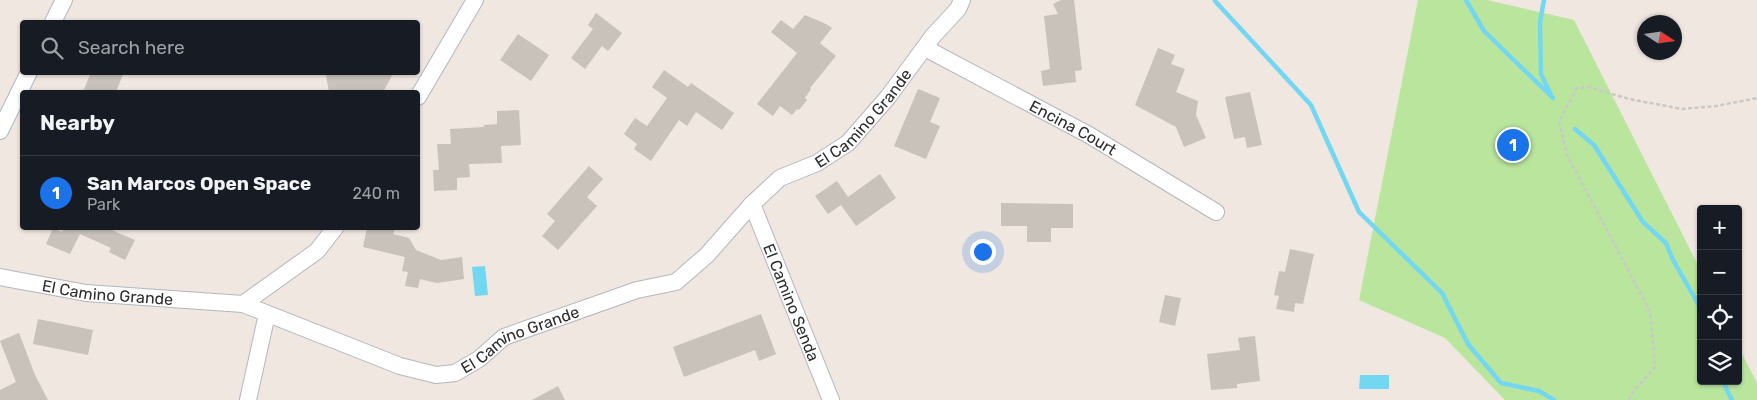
<!DOCTYPE html>
<html lang="en">
<head>
<meta charset="utf-8">
<style>
	body { margin:0; font-family:Rubik,sans-serif; background:#20242c; color:#f1f3f6 }
	.controls { position:absolute; right:15px; bottom:15px; display:grid; overflow:hidden; border-radius:5px; box-shadow:0 1px 4px #0004 }
	.controls button { width:45px; height:45px; display:grid; place-items:center; padding:0; border:0; border-bottom:1px solid #363941; background:#171b24; color:#f1f3f6; font:25px sans-serif }
	.compass { position:absolute; left:1637px; top:15px; width:45px; height:45px; border-radius:50%; background:#171b24; box-shadow:0 1px 4px #0004; rotate:102deg }
	.you { position:absolute; left:982px; top:251px; width:18px; height:18px; margin:-12px; border:4px solid #fff; border-radius:50%; background:#1a73e8; box-shadow:0 0 0 8px #1a73e833 }
	.badge { display:grid; place-items:center; width:32px; height:32px; border-radius:50%; background:#1a73e8; color:#fff; font-size:16px; font-weight:700 }
	.pin { position:absolute; translate:-50% -50%; border:2px solid #fff; box-shadow:0 1px 5px #0006 }
	.list { margin:0; padding:0; list-style:none }
	h2 { display:flex; justify-content:space-between; align-items:center; height:65px; margin:0; padding:0 20px; font-size:21px }
	h2 small { font-size:16px; font-weight:400; color:#9ea1a6 }
	.list li { display:grid; grid-template-columns:32px 1fr auto; gap:15px; align-items:center; box-sizing:border-box; height:75px; padding:0 20px; border-top:1px solid #363941 }
	.list b { display:block; font-size:19px; white-space:nowrap }
	.list p { margin:0; font-size:16px; white-space:nowrap; color:#9ea1a6 }
	.list em { font-size:16px; font-style:normal; color:#9ea1a6 }
	.icon { flex:none; width:28px; height:28px; fill:none; stroke:currentColor; stroke-width:2; stroke-linecap:round; stroke-linejoin:round }
	.map { position:relative; flex:none; width:1757px; height:400px; overflow:hidden }
	.search { position:absolute; background:#171b24; box-shadow:0 1px 4px #0004; left:20px; top:20px; width:400px; height:55px; display:flex; align-items:center; gap:12px; box-sizing:border-box; padding:0 18px; border-radius:5px; color:#9ea1a6; font-size:19px }
	.panel { position:absolute; background:#171b24; box-shadow:0 1px 4px #0004; left:20px; top:90px; width:400px; height:140px; border-radius:5px }
	.map>svg:first-child { display:block }
	.green { fill:#bae59d }
	.water { fill:#73d7f1 }
	.lines { fill:none; stroke-linecap:round; stroke-linejoin:round }
	.stream { stroke:#73d7f1; stroke-width:4.5 }
	.building { fill:#c8c2bb }
	.minor-casing { stroke:#b3b7c1; stroke-width:18 }
	.path { stroke:#c8c8c8; stroke-width:2.5; stroke-dasharray:4 2.5; stroke-linecap:butt }
	.minor { stroke:#fff; stroke-width:16 }
	.labels { text-anchor:middle; stroke-width:4; stroke-linejoin:round; paint-order:stroke }
	.street-label { font-size:16px; fill:#2d2d2d; stroke:#fff }
</style>
</head>
<body>
<div class="map">
<svg width="1757" height="400" viewBox="0 0 1757 400">
	<rect width="100%" height="100%" fill="#efe7e0"/>
	<path class="green" d="M1418,0H1487L1574,20L1701,271V381H1738V346L1757,383V400H1505L1445,338L1359,300Z"/>
	<g class="water">
		<path d="M485,266L488,295L475,296L472,267Z"/>
		<path d="M1360,375H1389V389H1359Z"/>
	</g>
	<g class="lines">
		<g class="stream">
			<path d="M1466,0L1484,31L1553,98"/>
			<path d="M1544,0L1540,22L1541,74L1551,95"/>
			<path d="M1215,1L1311,105L1359,212L1442,293L1468,344L1501,383L1539,391L1554,400"/>
			<path d="M1575,129L1594,145L1643,222L1666,243L1673,260L1701,309"/>
			<path d="M1726,381L1725,386L1732,400"/>
		</g>
	</g>
	<g class="building">
		<path d="M1061,0H1074L1082,70L1075,71L1076,82L1043,86L1041,71L1050,69L1044,16L1058,14L1053,4Z"/>
		<path d="M596,13L622,33L608,51L602,46L585,69L571,58L593,29L588,25Z"/>
		<path d="M805,15L826,24L832,28L820,43L836,56L810,88L811,89L805,98L807,100L799,110L797,109L792,115L780,106L773,116L757,104L797,53L771,32L781,20L793,29Z"/>
		<path d="M518,34L549,55L531,81L500,60Z"/>
		<path d="M1158,48L1175,55L1171,64L1185,69L1176,92L1198,101L1196,115L1206,138L1184,147L1176,127L1135,105Z"/>
		<path d="M664,70L688,87L691,83L734,113L722,130L696,112L687,126L679,120L651,161L634,149L637,144L624,134L635,118L647,126L667,98L652,87Z"/>
		<path d="M91,72H124L116,92H83Z"/>
		<path d="M341,72H394L383,92H329L326,75Z"/>
		<path d="M918,89L940,98L930,122L940,126L926,159L894,146Z"/>
		<path d="M1250,92L1262,145L1247,148L1245,137L1234,139L1225,97Z"/>
		<path d="M519,110L521,145L501,146L502,163L469,164L470,177L457,178V190L434,191L433,170H439L437,144H451L450,129L484,127V125L497,124V111Z"/>
		<path d="M589,166L603,179L587,197L597,206L558,250L542,236L555,221L547,214Z"/>
		<path d="M880,174L896,198L856,226L841,205L828,214L815,196L837,181L848,197Z"/>
		<path d="M1001,203L1073,204V228H1051V242H1027V226H1001Z"/>
		<path d="M53,228L62,232L64,228H107L135,240L125,260L109,252L111,248L80,234L70,254L46,244Z"/>
		<path d="M367,228H395L393,234L409,238L416,250L441,260L462,257L464,279L437,283L420,279L418,288L405,286L408,272L402,271L405,257L363,247Z"/>
		<path d="M1290,249L1314,254L1303,304L1295,303L1294,312L1276,309L1279,296L1274,295L1279,271L1285,272Z"/>
		<path d="M1165,295L1181,298L1175,326L1159,322Z"/>
		<path d="M761,314L776,354L759,361L755,350L684,377L673,347Z"/>
		<path d="M38,319L93,330L88,355L33,344Z"/>
		<path d="M19,333L35,375L48,400H0V390L16,382L0,341Z"/>
		<path d="M1255,336L1260,381L1237,384V388L1211,390L1207,354L1240,350L1238,338Z"/>
		<path d="M558,386L565,400H532Z"/>
	</g>
	<g class="lines">
		<defs>
			<g id="minor">
				<path d="M53,22L64,0"/>
				<path id="s1" d="M925,48L1089,135L1216,212"/>
				<path d="M418,97L475,0"/>
				<path d="M0,131L29,72"/>
				<path id="s2" d="M752,204L831,400"/>
				<path id="s3" d="M0,277L86,293L243,304L400,366L436,375L455,373L479,359L504,337L637,290L676,282L707,255L752,204L780,178L817,163L848,143L888,97L933,36L958,9L962,0"/>
				<path d="M243,304L317,251L335,228"/>
				<path d="M248,400L267,314"/>
			</g>
		</defs>
		<use href="#minor" class="minor-casing"/>
		<path class="path" d="M1629,400L1633,392L1655,367L1650,311L1567,155L1559,121L1577,88L1589,87L1629,99L1682,109L1716,106L1757,98"/>
		<use href="#minor" class="minor"/>
	</g>
	<g class="labels">
		<g class="street-label">
			<text dy="6" stroke="none"><textPath href="#s3" startOffset="964">El Camino Grande</textPath></text>
			<text dy="6" stroke="none"><textPath href="#s1" startOffset="168">Encina Court</textPath></text>
			<text dy="6" stroke="none"><textPath href="#s3" startOffset="109">El Camino Grande</textPath></text>
			<text dy="6" stroke="none"><textPath href="#s2" startOffset="106">El Camino Senda</textPath></text>
			<text dy="6" stroke="none"><textPath href="#s3" startOffset="544">El Camino Grande</textPath></text>
		</g>
	</g>
</svg>
<div class="controls">
<button>+</button>
<button>−</button>
<button><svg class="icon" aria-label="locate" viewBox="0 0 24 24"><circle cx="12" cy="12" r="6"/><path d="M12 2v4M12 18v4M2 12h4M18 12h4"/></svg></button>
<button><svg class="icon" aria-label="layers" viewBox="0 0 24 24"><path d="M12 4l9 5-9 5-9-5zM3 14l9 5 9-5"/></svg></button>
</div>
<svg class="compass" viewBox="-18 -18 36 36"><path d="M0-13l5 13h-10z" fill="#e53935"/><path d="M0 13l5-13h-10z" fill="#9ea1a6"/></svg>
<div class="you"></div>
<div class="pin badge" style="left:1513px;top:145px">1</div>
<div class="search"><svg class="icon" aria-label="search" viewBox="0 0 24 24"><circle cx="10" cy="10" r="6"/><path d="M15 15l6 6"/></svg>Search here</div>
<section class="panel">
<h2>Nearby<small></small></h2>
<ul class="list">
<li><span class="badge">1</span><div><b>San Marcos Open Space</b><p>Park</p></div><em>240 m</em></li>
</ul>
</section>
</div>
</body>
</html>
